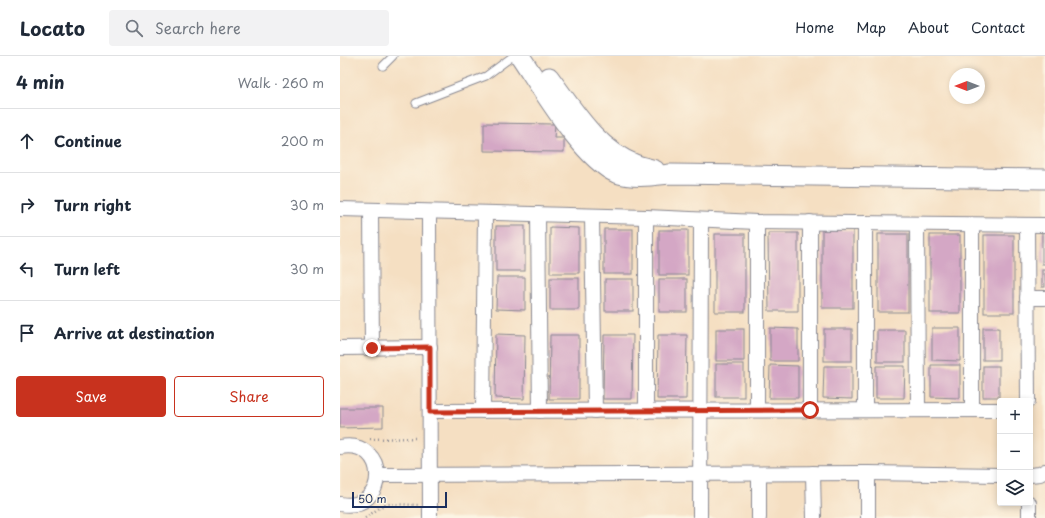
<!DOCTYPE html>
<html lang="en">
<head>
<meta charset="utf-8">
<style>
	body { margin:0; font-family:"Playpen Sans",sans-serif; background:#f2f2f3; color:#1f2937 }
	.controls { position:absolute; right:12px; bottom:12px; display:grid; overflow:hidden; border-radius:4px; box-shadow:0 2px 6px #0003 }
	.controls button { width:36px; height:36px; display:grid; place-items:center; padding:0; border:0; border-bottom:1px solid #e0e1e3; background:#fff; color:#1f2937; font:20px sans-serif }
	.compass { position:absolute; left:609px; top:12px; width:36px; height:36px; border-radius:50%; background:#fff; box-shadow:0 2px 6px #0003; rotate:270deg }
	.scale { position:absolute; left:12px; bottom:10px; width:95px; box-sizing:border-box; padding-left:4px; border:2px solid #1b2f5e; border-top:0; font-size:11px; line-height:14px; white-space:nowrap; color:#1b2f5e; -webkit-text-stroke:3px #fcf5e5; paint-order:stroke }
	.stop { position:absolute; width:12px; height:12px; margin:-9px; border:3px solid #c8321e; border-radius:50%; background:#fff }
	.stop.end { background:#c8321e; border-color:#fff; box-shadow:0 1px 4px #0008 }
	.list { margin:0; padding:0; list-style:none }
	h2 { display:flex; justify-content:space-between; align-items:center; height:52px; margin:0; padding:0 16px; font-size:17px }
	h2 small { font-size:13px; font-weight:400; color:#747a83 }
	.list li { display:grid; grid-template-columns:26px 1fr auto; gap:12px; align-items:center; box-sizing:border-box; height:64px; padding:0 16px; border-top:1px solid #e0e1e3 }
	.list b { display:block; font-size:15px; white-space:nowrap }
	.list em { font-size:13px; font-style:normal; color:#747a83 }
	.actions { display:flex; gap:8px; padding:12px 16px }
	.actions a { flex:1; padding:9px 0; border:1px solid #c8321e; border-radius:4px; text-align:center; font-size:14px; color:#c8321e }
	.actions .main { background:#c8321e; color:#fff }
	.icon { flex:none; width:22px; height:22px; fill:none; stroke:currentColor; stroke-width:2; stroke-linecap:round; stroke-linejoin:round }
	.map { position:relative; flex:none; width:705px; height:462px; overflow:hidden }
	header { display:flex; align-items:center; gap:24px; box-sizing:border-box; height:56px; padding:0 20px; background:#fff; border-bottom:1px solid #e0e1e3 }
	header strong { font-size:19px }
	nav { display:flex; gap:22px; margin-inline-start:auto; font-size:14px }
	.search { width:280px; height:36px; background:#f2f2f3; display:flex; align-items:center; gap:10px; box-sizing:border-box; padding:0 14px; border-radius:4px; color:#747a83; font-size:15px }
	main { display:flex }
	aside { flex:1; background:#fff }
	.map>svg:first-child { display:block }
	.building { fill:#d4a7c5 }
	.lines { fill:none; stroke-linecap:round; stroke-linejoin:round }
	.lane-casing { stroke:#888790; stroke-width:9 }
	.street-casing { stroke:#888790; stroke-width:16 }
	.secondary-casing { stroke:#888790; stroke-width:21 }
	.path { stroke:#888790; stroke-width:2.5; stroke-dasharray:1 3; stroke-linecap:butt }
	.lane { stroke:#fff; stroke-width:7 }
	.street { stroke:#fff; stroke-width:14 }
	.secondary { stroke:#fff; stroke-width:19 }
	.route { stroke:#c8321e; stroke-width:5 }
</style>
</head>
<body>
<header>
<strong>Locato</strong>
<div class="search"><svg class="icon" aria-label="search" viewBox="0 0 24 24"><circle cx="10" cy="10" r="6"/><path d="M15 15l6 6"/></svg>Search here</div>
<nav><a>Home</a><a>Map</a><a>About</a><a>Contact</a></nav>
</header>
<main>
<aside>
<h2>4 min<small>Walk · 260 m</small></h2>
<ul class="list">
<li><svg class="icon" aria-label="ahead" viewBox="0 0 24 24"><path d="M12 20V5M6 11l6-6 6 6"/></svg><div><b>Continue</b></div><em>200 m</em></li>
<li><svg class="icon" aria-label="right" viewBox="0 0 24 24"><path d="M7 20v-9h11M14 6l5 5-5 5"/></svg><div><b>Turn right</b></div><em>30 m</em></li>
<li><svg class="icon" aria-label="left" viewBox="0 0 24 24"><path d="M17 20v-9H6M10 6l-5 5 5 5"/></svg><div><b>Turn left</b></div><em>30 m</em></li>
<li><svg class="icon" aria-label="arrive" viewBox="0 0 24 24"><path d="M6 21V4h12l-3 4 3 4H6"/></svg><div><b>Arrive at destination</b></div></li>
</ul>
<div class="actions"><a class="main">Save</a><a>Share</a></div>
</aside>
<div class="map">
<svg width="705" height="462" viewBox="0 0 705 462">
	<rect width="100%" height="100%" fill="#fcf5e5"/>
	<filter id="ink" filterUnits="userSpaceOnUse"><feTurbulence type="fractalNoise" baseFrequency=".025" numOctaves="2"/><feDisplacementMap in="SourceGraphic" scale="8" xChannelSelector="R" yChannelSelector="G"/><feConvolveMatrix kernelMatrix="1 2 1 2 8 2 1 2 1" color-interpolation-filters="sRGB"/></filter>
	<filter id="wash" filterUnits="userSpaceOnUse"><feTurbulence type="fractalNoise" baseFrequency=".012" numOctaves="4" result="noise"/><feDisplacementMap in="SourceGraphic" scale="16" xChannelSelector="R" yChannelSelector="G"/><feGaussianBlur stdDeviation="0.9" result="paint"/><feColorMatrix in="noise" values="0 0 0 0 0 0 0 0 0 0 0 0 0 0 0 0 0 1.4 0 .05"/><feComposite in="paint" operator="in"/></filter>
	<g filter="url(#wash)">
		<rect width="100%" height="100%" fill="#f5dfc2"/>
		<g id="blocks">
			<g class="building">
				<path d="M144,67L215,68L214,82H224V96L144,95Z"/>
				<rect x="156" y="170" width="29" height="45"/>
				<path d="M210,171L239,172V217H210Z"/>
				<rect x="264" y="173" width="29" height="45"/>
				<rect x="319" y="174" width="29" height="45"/>
				<rect x="482" y="174" width="31" height="78"/>
				<rect x="702" y="176" width="3" height="32"/>
				<path d="M428,177H458V255H429Z"/>
				<rect x="375" y="178" width="30" height="78"/>
				<rect x="538" y="178" width="30" height="78"/>
				<rect x="590" y="179" width="30" height="78"/>
				<rect x="644" y="179" width="30" height="78"/>
				<rect x="702" y="214" width="3" height="17"/>
				<path d="M157,221H185V254L156,253Z"/>
				<rect x="210" y="222" width="29" height="32"/>
				<rect x="265" y="223" width="28" height="32"/>
				<rect x="319" y="223" width="28" height="33"/>
				<path d="M430,272L458,273V305H430Z"/>
				<path d="M592,272H620V305L592,304Z"/>
				<rect x="643" y="272" width="16" height="32"/>
				<rect x="376" y="273" width="28" height="32"/>
				<rect x="484" y="273" width="28" height="32"/>
				<rect x="537" y="274" width="28" height="32"/>
				<path d="M156,278L185,279L184,343L155,342Z"/>
				<path d="M210,279H239V343H209Z"/>
				<path d="M264,279H293L292,343H263Z"/>
				<path d="M318,279H347L346,343H317Z"/>
				<rect x="376" y="308" width="28" height="33"/>
				<path d="M430,309L458,310V342H429Z"/>
				<path d="M591,309H620V342L591,341Z"/>
				<path d="M484,310H512V343L483,342Z"/>
				<path d="M536,310H565L564,342H536Z"/>
				<rect x="643" y="310" width="16" height="31"/>
				<path d="M0,352H43V371L0,372Z"/>
			</g>
		</g>
	</g>
	<g filter="url(#ink)">
		<use href="#blocks" fill-opacity="0" stroke="#888790" stroke-width="1"/>
		<g class="lines">
			<defs>
				<g id="lane">
					<path d="M43,10L53,0"/>
					<path d="M76,47L146,20L173,0"/>
				</g>
				<g id="street">
					<path d="M0,153L306,161L417,166L705,169"/>
					<path d="M31,154L32,292"/>
					<path d="M89,156L90,462"/>
					<path d="M198,158L200,355"/>
					<path d="M252,160L255,355"/>
					<path d="M577,168L578,354"/>
					<path d="M632,169V354"/>
					<path d="M687,169L688,345"/>
					<path d="M687,242H705"/>
					<path d="M0,292L90,291"/>
					<path d="M417,354V166"/>
					<path d="M470,354V166"/>
					<path d="M525,354V167"/>
					<path d="M90,355L660,354"/>
					<path d="M143,355L145,157"/>
					<path d="M306,355V161"/>
					<path d="M0,391C50,382 49,457 0,448"/>
					<path d="M473,417L474,462"/>
					<path d="M419,418V462"/>
					<path d="M38,419L528,417L660,419"/>
					<path d="M690,419L700,418L705,415"/>
					<path d="M689,447V462"/>
					<path d="M360,462L361,164"/>
					<path d="M528,462V417"/>
				</g>
				<g id="secondary">
					<path d="M180,0C201,31 243,103 276,117C294,123 312,120 330,118L705,123"/>
					<path d="M209,21C233,53 256,93 295,108C301,111 309,112 315,114"/>
				</g>
			</defs>
			<use href="#lane" class="lane-casing"/>
			<use href="#street" class="street-casing"/>
			<use href="#secondary" class="secondary-casing"/>
			<g class="path">
				<path d="M30,383L77,382"/>
				<path d="M25,462L45,448L78,449"/>
			</g>
			<use href="#lane" class="lane"/>
			<use href="#street" class="street"/>
			<use href="#secondary" class="secondary"/>
		</g>
	</g>
	<g class="lines" filter="url(#ink)">
		<path class="route" d="M32,292L90,291V356L470,354"/>
	</g>
</svg>
<div class="controls">
<button>+</button>
<button>−</button>
<button><svg class="icon" aria-label="layers" viewBox="0 0 24 24"><path d="M12 4l9 5-9 5-9-5zM3 14l9 5 9-5"/></svg></button>
</div>
<svg class="compass" viewBox="-18 -18 36 36"><path d="M0-13l5 13h-10z" fill="#e53935"/><path d="M0 13l5-13h-10z" fill="#747a83"/></svg>
<div class="scale">50 m</div>
<div class="stop" style="left:470px;top:354px"></div>
<div class="stop end" style="left:32px;top:292px"></div>
</div>
</main>
</body>
</html>
